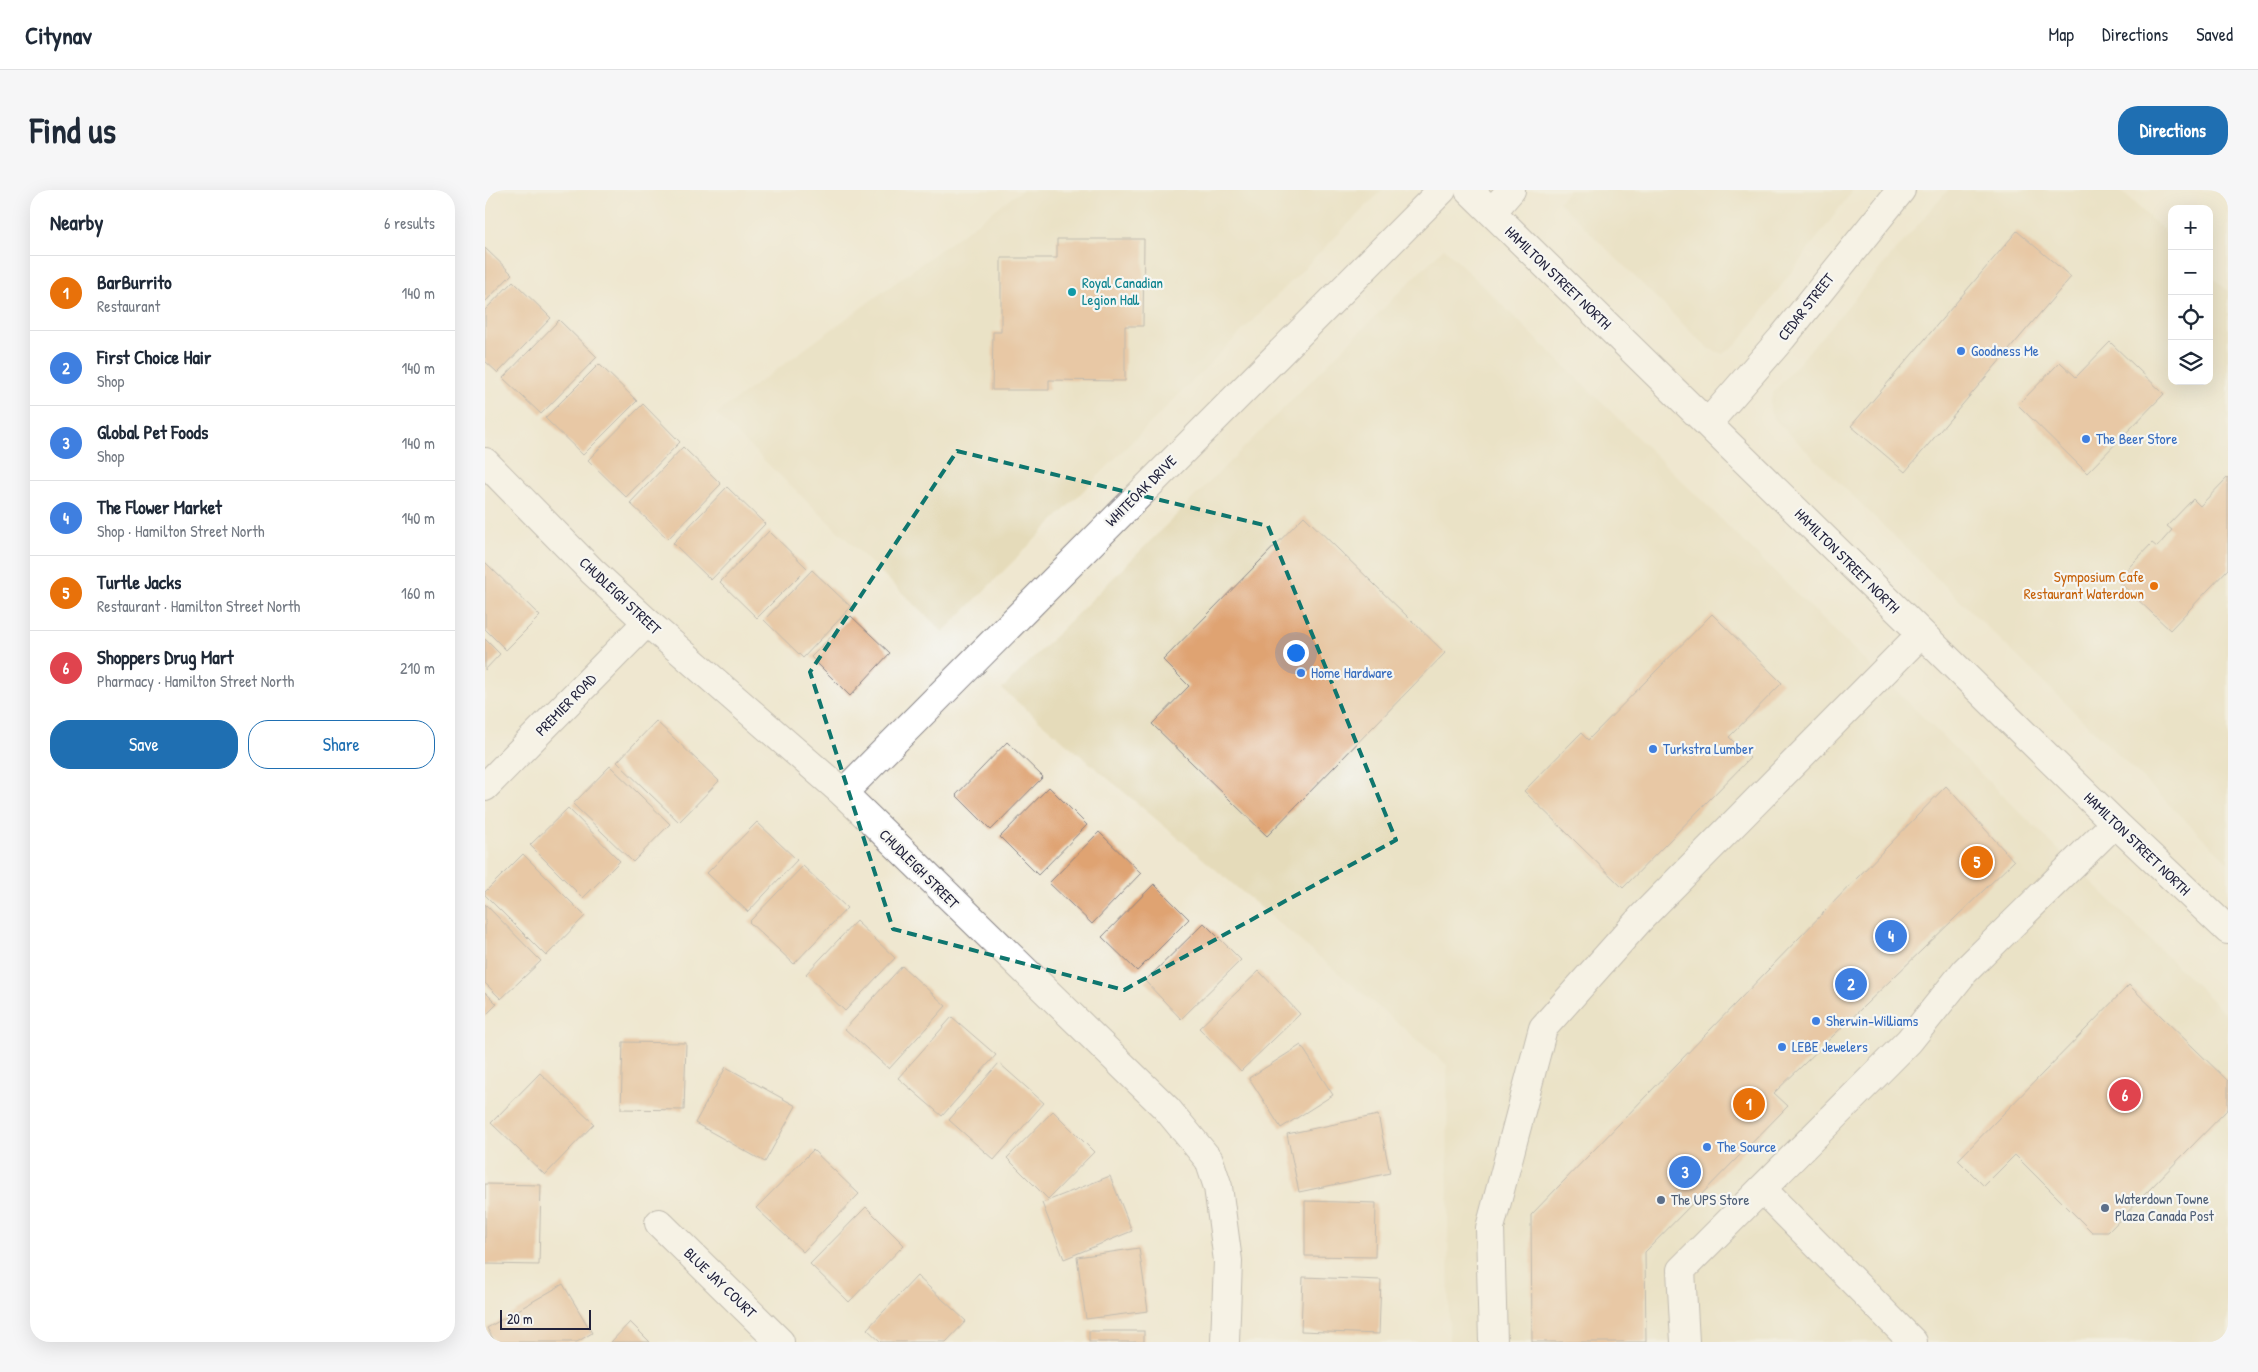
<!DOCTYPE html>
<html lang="en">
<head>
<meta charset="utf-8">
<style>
	body { margin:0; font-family:"Patrick Hand",sans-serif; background:#f6f6f7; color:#1f2937 }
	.controls { position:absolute; right:15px; top:15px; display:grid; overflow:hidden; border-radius:10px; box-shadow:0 5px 20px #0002 }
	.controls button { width:45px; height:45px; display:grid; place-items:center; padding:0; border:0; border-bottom:1px solid #e0e1e3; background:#fff; color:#1f2937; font:25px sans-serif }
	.scale { position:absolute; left:15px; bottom:12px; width:91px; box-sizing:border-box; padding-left:5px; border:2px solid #22223b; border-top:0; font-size:14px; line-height:18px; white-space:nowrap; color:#22223b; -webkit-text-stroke:4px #f6f6f2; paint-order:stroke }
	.you { position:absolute; left:810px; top:462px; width:18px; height:18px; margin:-12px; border:4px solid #fff; border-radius:50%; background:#1a73e8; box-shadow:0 0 0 8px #1a73e833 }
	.badge { display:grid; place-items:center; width:32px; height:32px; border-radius:50%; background:#1f6fb2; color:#fff; font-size:16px; font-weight:700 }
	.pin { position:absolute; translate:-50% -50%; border:2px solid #fff; box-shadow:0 1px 5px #0006 }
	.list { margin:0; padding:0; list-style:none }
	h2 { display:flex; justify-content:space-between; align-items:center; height:65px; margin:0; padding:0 20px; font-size:21px }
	h2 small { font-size:16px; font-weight:400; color:#747a83 }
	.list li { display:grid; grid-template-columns:32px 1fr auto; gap:15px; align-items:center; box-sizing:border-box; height:75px; padding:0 20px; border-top:1px solid #e0e1e3 }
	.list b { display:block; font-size:19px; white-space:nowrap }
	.list p { margin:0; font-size:16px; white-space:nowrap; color:#747a83 }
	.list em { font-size:16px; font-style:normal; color:#747a83 }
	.actions { display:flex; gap:10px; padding:15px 20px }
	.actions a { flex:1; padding:11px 0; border:1px solid #1f6fb2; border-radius:20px; text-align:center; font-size:18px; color:#1f6fb2 }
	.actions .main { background:#1f6fb2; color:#fff }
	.icon { flex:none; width:28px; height:28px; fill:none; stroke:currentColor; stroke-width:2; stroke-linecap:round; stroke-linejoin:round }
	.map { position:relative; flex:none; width:1743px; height:1152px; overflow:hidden; border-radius:20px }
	header { display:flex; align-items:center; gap:30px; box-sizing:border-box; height:70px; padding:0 25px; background:#fff; border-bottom:1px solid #e0e1e3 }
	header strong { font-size:24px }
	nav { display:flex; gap:28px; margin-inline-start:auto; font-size:18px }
	.intro { display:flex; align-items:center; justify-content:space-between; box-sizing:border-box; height:120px; padding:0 30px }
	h1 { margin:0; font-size:35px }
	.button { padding:12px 22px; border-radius:20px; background:#1f6fb2; color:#fff; font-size:18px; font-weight:700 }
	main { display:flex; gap:30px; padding:0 30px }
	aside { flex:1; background:#fff; border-radius:20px; box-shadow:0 5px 20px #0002 }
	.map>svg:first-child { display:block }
	.built { fill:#e5dbba }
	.building { fill:#dfa372 }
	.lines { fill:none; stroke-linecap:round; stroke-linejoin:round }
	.minor-casing { stroke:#888486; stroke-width:30 }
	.major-casing { stroke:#888486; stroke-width:30 }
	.minor { stroke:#fff; stroke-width:28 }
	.major { stroke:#fff; stroke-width:28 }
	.marked { fill:none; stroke:#0f766e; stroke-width:4; stroke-dasharray:10 6; stroke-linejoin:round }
	.culture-dot { fill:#0f9aa8; stroke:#f6f6f2; stroke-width:2 }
	.shop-dot { fill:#3f7fe0; stroke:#f6f6f2; stroke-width:2 }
	.food-dot { fill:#e8710a; stroke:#f6f6f2; stroke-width:2 }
	.service-dot { fill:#5c6f8a; stroke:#f6f6f2; stroke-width:2 }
	.labels { text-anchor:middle; stroke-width:4.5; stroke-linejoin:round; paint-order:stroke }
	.street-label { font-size:15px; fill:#22223b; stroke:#f6f6f2 }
	.culture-label { font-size:15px; fill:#0d838f; stroke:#f6f6f2; text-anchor:start }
	.shop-label { font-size:15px; fill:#366cbe; stroke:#f6f6f2; text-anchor:start }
	.food-label { font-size:15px; fill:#c56008; stroke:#f6f6f2; text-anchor:end }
	.service-label { font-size:15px; fill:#4e5e75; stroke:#f6f6f2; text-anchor:start }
</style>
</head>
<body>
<header>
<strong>Citynav</strong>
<nav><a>Map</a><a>Directions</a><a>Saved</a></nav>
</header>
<div class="intro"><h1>Find us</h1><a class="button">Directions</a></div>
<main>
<aside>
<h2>Nearby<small>6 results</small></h2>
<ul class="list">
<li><span class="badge" style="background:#e8710a">1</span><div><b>BarBurrito</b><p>Restaurant</p></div><em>140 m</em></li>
<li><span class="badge" style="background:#3f7fe0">2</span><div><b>First Choice Hair</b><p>Shop</p></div><em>140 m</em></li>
<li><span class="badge" style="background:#3f7fe0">3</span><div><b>Global Pet Foods</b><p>Shop</p></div><em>140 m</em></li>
<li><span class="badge" style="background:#3f7fe0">4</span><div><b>The Flower Market</b><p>Shop · Hamilton Street North</p></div><em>140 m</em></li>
<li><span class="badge" style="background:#e8710a">5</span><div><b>Turtle Jacks</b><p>Restaurant · Hamilton Street North</p></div><em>160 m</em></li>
<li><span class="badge" style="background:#e0444e">6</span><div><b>Shoppers Drug Mart</b><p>Pharmacy · Hamilton Street North</p></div><em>210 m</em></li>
</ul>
<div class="actions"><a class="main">Save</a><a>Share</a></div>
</aside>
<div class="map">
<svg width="1743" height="1152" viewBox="0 0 1743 1152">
	<rect width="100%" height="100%" fill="#f6f6f2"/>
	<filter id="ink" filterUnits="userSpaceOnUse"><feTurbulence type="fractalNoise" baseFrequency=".02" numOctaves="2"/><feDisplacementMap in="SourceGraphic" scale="10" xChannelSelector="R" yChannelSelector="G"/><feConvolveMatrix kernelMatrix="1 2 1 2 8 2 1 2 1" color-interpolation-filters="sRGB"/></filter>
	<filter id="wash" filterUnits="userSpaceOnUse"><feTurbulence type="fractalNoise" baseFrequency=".0096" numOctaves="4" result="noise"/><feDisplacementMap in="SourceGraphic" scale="20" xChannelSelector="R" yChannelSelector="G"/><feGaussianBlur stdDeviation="1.12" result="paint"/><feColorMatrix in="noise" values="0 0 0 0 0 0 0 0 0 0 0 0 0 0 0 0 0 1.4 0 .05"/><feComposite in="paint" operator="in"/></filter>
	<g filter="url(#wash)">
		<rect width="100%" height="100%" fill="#efe7d0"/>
		<g class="built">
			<path d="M537,0H897L458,442L231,224Z"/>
			<path d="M1084,0H1368L1254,152L1238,164L1225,159L1207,143L1074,12Z"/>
			<path d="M1463,0H1635L1687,48V191H1724V84L1743,101V672L1290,230L1285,222V212L1288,203Z"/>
			<path d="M959,58L1743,826V1152H964L962,875L517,499Z"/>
		</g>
		<g id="blocks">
			<g class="building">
				<path d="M1532,41L1586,87L1420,282L1366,236Z"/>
				<path d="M572,49H659L658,136H640V191L564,190V200H507L508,142H516V68H572Z"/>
				<path d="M0,58L27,84L0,112Z"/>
				<path d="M28,91L66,128L13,183L0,171V120Z"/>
				<path d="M74,130L112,167L56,224L18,188Z"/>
				<path d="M1625,152L1679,204L1602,283L1533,215L1575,172L1591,187Z"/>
				<path d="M114,174L152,211L98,265L60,228Z"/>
				<path d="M158,214L195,252L141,307L103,270Z"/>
				<path d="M198,257L236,294L183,349L145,313Z"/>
				<path d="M1743,287V379L1685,440L1632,390L1667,353L1672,357L1687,340L1682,336L1708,309L1715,316Z"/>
				<path d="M242,297L280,334L226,390L188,353Z"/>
				<path d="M819,326L960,463L782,646L667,534L704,496L678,470Z"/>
				<path d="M284,341L322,378L272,428L235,392Z"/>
				<path d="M0,372L55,426L21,460L0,439Z"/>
				<path d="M327,380L366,417L318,468L279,430Z"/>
				<path d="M1227,424L1297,493L1244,547L1265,568L1138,698L1039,601L1096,543L1103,550Z"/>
				<path d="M366,426L405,463L365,506L326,467Z"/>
				<path d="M0,449L15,464L0,480Z"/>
				<path d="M171,531L234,591L194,632L132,572Z"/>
				<path d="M522,552L558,587L506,640L471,605Z"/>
				<path d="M125,576L185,634L148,672L88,614Z"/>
				<path d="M1461,596L1529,671L1289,903L1303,916L1160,1062L1161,1152H1047L1046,1025Z"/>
				<path d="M564,597L602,635L553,685L515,647Z"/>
				<path d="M83,618L135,671L98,708L45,655Z"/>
				<path d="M272,632L312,670L263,722L222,683Z"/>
				<path d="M614,642L656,683L607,734L564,693Z"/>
				<path d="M38,664L100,726L61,766L0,705V702Z"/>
				<path d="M318,676L362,718L309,774L264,732Z"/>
				<path d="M669,694L704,729L652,781L617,747Z"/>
				<path d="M0,714L56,771L16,809L0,793Z"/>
				<path d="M371,731L410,768L360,821L321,784Z"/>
				<path d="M719,733L756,770L696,829L660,791Z"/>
				<path d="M417,776L461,816L404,879L360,839Z"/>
				<path d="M774,781L815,824L756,881L714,838Z"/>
				<path d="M1644,795L1743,891V919L1623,1042H1607L1530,965L1499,996L1473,970Z"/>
				<path d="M0,802L12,814L0,826Z"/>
				<path d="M467,827L511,865L457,926L413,888Z"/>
				<path d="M138,852L201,853L199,920L136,919Z"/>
				<path d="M816,855L848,905L796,938L764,888Z"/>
				<path d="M514,873L559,913L509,970L464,930Z"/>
				<path d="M241,877L311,916L280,972L210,933Z"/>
				<path d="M55,883L109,934L60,985L6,933Z"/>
				<path d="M568,921L609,962L563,1009L522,968Z"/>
				<path d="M893,925L905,983L814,1002L802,944Z"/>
				<path d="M328,960L374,1004L318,1062L271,1018Z"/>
				<path d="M625,986L647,1041L579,1069L557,1013Z"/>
				<path d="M0,994L56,995L54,1075L0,1074Z"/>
				<path d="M820,1011L891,1013L890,1067L820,1066Z"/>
				<path d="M381,1017L419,1055L364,1112L325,1074Z"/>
				<path d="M654,1058L663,1121L601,1129L592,1067Z"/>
				<path d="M432,1086L481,1131L461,1152H396L382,1139Z"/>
				<path d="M818,1087L896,1090L894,1144L816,1141Z"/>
				<path d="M78,1094L107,1143L92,1152H10L2,1138Z"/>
				<path d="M145,1132L165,1152H126Z"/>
				<rect x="604" y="1141" width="55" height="11"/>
			</g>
		</g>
	</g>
	<g filter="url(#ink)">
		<use href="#blocks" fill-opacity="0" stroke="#888486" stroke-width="1"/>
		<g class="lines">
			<defs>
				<g id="minor">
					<path d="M1007,22L1026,0"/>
					<path d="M1223,233L1297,148L1416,0"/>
					<path d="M0,272L107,381L162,432L358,603L682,919L724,970L733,997L743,1071L740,1152"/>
					<path d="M0,597L162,432"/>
					<path d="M358,603L957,0"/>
					<path d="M1277,999L1428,1152"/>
					<path d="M174,1033L295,1152"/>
					<path d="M1008,1152L1005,1038L1058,838L1157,727L1436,444"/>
					<path d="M1200,1152L1196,1080L1424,851L1480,781L1630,633"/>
				</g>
				<path id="major" d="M984,0L1630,633L1743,740"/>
			</defs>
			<use href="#minor" class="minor-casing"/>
			<use href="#major" class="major-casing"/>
			<use href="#minor" class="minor"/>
			<use href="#major" class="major"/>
		</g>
	</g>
	<path d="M0 0H1743V1152H0ZM472,261L783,336L911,650L639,800L408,739L325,482Z" fill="#efe7d0" fill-opacity=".55" fill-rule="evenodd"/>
	<path class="marked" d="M472,261L783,336L911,650L639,800L408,739L325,482Z"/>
	<circle class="culture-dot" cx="587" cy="102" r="5"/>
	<g class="shop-dot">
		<circle cx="1476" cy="161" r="5"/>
		<circle cx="1601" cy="249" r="5"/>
		<circle cx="816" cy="483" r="5"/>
		<circle cx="1168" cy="559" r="5"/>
		<circle cx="1331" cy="831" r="5"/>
		<circle cx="1297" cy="857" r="5"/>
		<circle cx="1222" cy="957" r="5"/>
	</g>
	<circle class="food-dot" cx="1669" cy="396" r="5"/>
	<g class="service-dot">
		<circle cx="1176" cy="1010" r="5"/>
		<circle cx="1620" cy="1018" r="5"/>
	</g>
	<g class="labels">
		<g class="street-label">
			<text transform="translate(1073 88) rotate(44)" y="5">HAMILTON STREET NORTH</text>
			<text transform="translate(1321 117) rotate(-52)" y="5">CEDAR STREET</text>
			<text transform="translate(656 301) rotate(-45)" y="5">WHITEOAK DRIVE</text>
			<text transform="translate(1362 371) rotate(45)" y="5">HAMILTON STREET NORTH</text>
			<text transform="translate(135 406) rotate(43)" y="5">CHUDLEIGH STREET</text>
			<text transform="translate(81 515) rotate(-46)" y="5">PREMIER ROAD</text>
			<text transform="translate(1652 654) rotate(44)" y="5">HAMILTON STREET NORTH</text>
			<text transform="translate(434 679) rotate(45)" y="5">CHUDLEIGH STREET</text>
			<text transform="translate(235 1093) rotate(44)" y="5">BLUE JAY COURT</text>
		</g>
		<g class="culture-label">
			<text x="597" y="98">Royal Canadian<tspan x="597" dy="17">Legion Hall</tspan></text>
		</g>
		<g class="shop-label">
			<text x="1486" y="166">Goodness Me</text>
			<text x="1611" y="254">The Beer Store</text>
			<text x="826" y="488">Home Hardware</text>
			<text x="1178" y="564">Turkstra Lumber</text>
			<text x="1341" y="836">Sherwin-Williams</text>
			<text x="1307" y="862">LEBE Jewelers</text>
			<text x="1232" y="962">The Source</text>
		</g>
		<g class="food-label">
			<text x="1659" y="392">Symposium Cafe<tspan x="1659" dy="17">Restaurant Waterdown</tspan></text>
		</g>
		<g class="service-label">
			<text x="1630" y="1014">Waterdown Towne<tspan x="1630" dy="17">Plaza Canada Post</tspan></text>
			<text x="1186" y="1015">The UPS Store</text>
		</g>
	</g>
</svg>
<div class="controls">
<button>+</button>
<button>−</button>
<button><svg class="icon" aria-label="locate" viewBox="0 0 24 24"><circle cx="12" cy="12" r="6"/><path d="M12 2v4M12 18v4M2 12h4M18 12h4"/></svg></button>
<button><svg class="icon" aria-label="layers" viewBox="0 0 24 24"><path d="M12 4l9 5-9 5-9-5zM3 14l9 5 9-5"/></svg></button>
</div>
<div class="scale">20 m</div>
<div class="you"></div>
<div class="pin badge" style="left:1264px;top:914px;background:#e8710a">1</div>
<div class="pin badge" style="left:1366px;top:794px;background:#3f7fe0">2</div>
<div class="pin badge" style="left:1200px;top:982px;background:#3f7fe0">3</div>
<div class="pin badge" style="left:1406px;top:746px;background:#3f7fe0">4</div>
<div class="pin badge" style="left:1492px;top:672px;background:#e8710a">5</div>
<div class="pin badge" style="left:1640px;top:905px;background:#e0444e">6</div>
</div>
</main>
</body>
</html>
